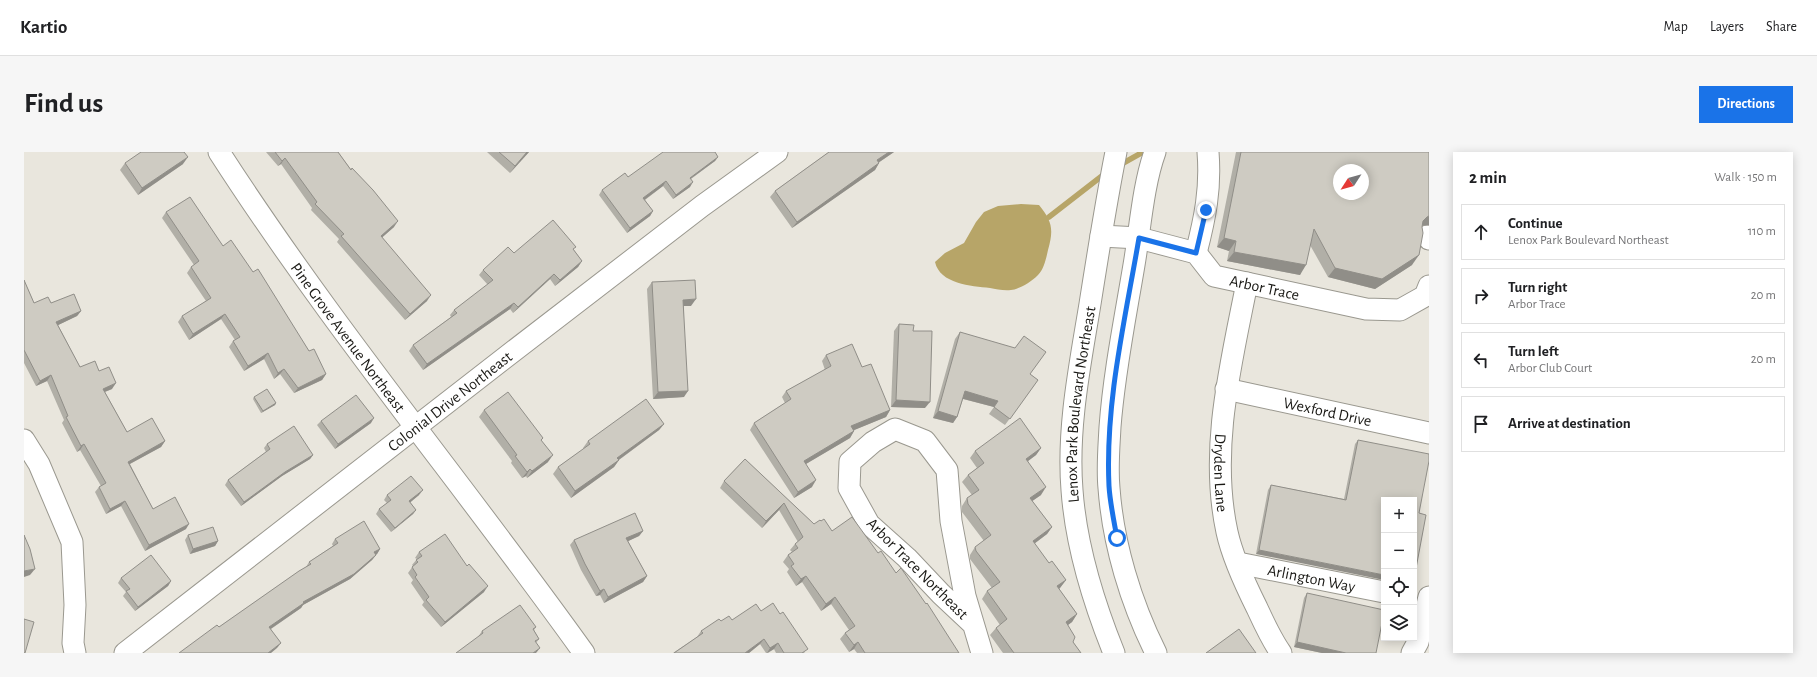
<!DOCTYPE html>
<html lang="en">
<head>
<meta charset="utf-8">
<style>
	body { margin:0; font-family:"Alegreya Sans",sans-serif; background:#f6f6f6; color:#202124 }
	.controls { position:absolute; right:12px; bottom:12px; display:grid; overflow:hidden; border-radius:0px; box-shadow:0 2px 10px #0003 }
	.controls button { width:36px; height:36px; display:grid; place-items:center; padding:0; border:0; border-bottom:1px solid #e0e0e0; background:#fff; color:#202124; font:20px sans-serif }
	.compass { position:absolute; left:1309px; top:12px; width:36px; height:36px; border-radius:50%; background:#fff; box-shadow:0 2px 10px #0003; rotate:234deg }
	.stop { position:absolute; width:12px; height:12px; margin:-9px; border:3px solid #1a73e8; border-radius:50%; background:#fff }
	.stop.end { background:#1a73e8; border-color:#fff; box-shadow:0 1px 4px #0008 }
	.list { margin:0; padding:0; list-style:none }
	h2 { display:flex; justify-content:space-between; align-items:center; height:52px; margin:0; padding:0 16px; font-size:17px }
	h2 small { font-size:13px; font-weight:400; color:#757577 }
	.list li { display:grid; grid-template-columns:26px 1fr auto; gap:12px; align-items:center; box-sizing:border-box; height:56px; margin:0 8px 8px; padding:0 8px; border:1px solid #e0e0e0; border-radius:0px }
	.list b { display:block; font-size:15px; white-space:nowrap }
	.list p { margin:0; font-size:13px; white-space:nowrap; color:#757577 }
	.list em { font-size:13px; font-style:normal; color:#757577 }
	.icon { flex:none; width:22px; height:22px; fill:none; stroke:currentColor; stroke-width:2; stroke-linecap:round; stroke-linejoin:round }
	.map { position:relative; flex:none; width:1405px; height:501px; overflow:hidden; border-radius:0px }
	header { display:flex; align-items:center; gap:24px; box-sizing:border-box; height:56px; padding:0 20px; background:#fff; border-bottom:1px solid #e0e0e0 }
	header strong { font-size:19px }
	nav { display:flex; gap:22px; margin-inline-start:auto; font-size:14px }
	.intro { display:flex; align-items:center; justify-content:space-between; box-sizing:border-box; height:96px; padding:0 24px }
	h1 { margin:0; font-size:28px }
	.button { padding:10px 18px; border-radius:0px; background:#1a73e8; color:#fff; font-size:14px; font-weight:700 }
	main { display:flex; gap:24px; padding:0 24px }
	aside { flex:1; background:#fff; border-radius:0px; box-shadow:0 2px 10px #0003 }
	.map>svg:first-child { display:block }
	.water { fill:#b7a568 }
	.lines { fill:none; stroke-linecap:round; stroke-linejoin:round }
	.stream { stroke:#b7a568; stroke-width:5.5 }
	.minor-casing { stroke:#9a988f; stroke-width:23 }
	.minor { stroke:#fff; stroke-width:21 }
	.wall { fill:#b1afa7 }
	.shaded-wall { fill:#908e88 }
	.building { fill:#cecbc2; stroke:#908e88; fill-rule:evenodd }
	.route { stroke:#1a73e8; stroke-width:5 }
	.labels { text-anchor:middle; stroke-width:3; stroke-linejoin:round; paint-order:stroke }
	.street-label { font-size:16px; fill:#191814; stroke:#fff }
</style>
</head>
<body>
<header>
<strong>Kartio</strong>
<nav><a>Map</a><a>Layers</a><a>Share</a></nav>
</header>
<div class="intro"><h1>Find us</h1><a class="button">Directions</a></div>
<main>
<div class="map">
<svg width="1405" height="501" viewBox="0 0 1405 501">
	<rect width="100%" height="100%" fill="#e9e6dd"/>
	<path class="water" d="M997,52L1015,53C1028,69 1030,77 1024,98C1022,107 1020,117 1014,123C1007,130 996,137 987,138C980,139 972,137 966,136C947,134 916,132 911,110L921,101L940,91L952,70L960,60L974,54Z"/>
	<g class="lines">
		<g class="stream">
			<path d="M1094,14L1119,0"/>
			<path d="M1025,65L1083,20"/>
		</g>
		<defs>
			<g id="minor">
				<path id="s1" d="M195,0C307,174 440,333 560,501"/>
				<path d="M1131,0C1119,33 1116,78 1110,113C1101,167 1090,221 1086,275C1085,295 1083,316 1085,336C1089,392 1107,451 1132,501"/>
				<path id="s2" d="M1077,84L1115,86L1172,101L1190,124L1342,157L1376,158L1401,144L1405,134"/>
				<path d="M1403,84L1405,87"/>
				<path d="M1172,101C1181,66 1187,37 1184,0"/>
				<path id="s3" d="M1223,131C1207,212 1185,297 1203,380C1208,403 1222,434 1233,456C1240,471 1247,487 1257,501"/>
				<path id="s4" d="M1202,237L1405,281"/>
				<path d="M0,288L15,312L48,390L51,453L49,491L51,501"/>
				<path id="s5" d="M1214,411L1360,440"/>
				<path d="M949,472L917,442L883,406L845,372L825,336L826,310L849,290L871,277L901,289L923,318L927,369L941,444L958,501"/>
				<path id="s6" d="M101,501L478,208L678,54L753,0"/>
				<path id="s7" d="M1090,501C1069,449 1052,394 1048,338C1043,276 1056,213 1066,152C1074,101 1082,50 1092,0"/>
				<path d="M1388,501L1394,490L1405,445"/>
			</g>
		</defs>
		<use href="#minor" class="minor-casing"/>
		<use href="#minor" class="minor"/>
	</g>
	<g class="wall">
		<path d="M242,0H314L370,75L358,85L403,149L381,168L313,90L315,87L287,58L288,56L257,12L254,14Z"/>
		<path d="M463,0H505L486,21Z"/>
		<path d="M805,0H870L854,11H855L851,18L768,76L746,45L751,39Z"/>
		<path d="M1212,0H1405V73L1398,74L1388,113L1351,137L1304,125L1286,93L1276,123L1203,109L1205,99L1193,95Z"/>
		<path d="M694,5L691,9L667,27L666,35L649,47L639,34L621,48L629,59L626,64L603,81L575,43L578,38L604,25Z"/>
		<path d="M101,11L159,12L114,43L96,18Z"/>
		<path d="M142,60L199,94L229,120L285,199L302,222L298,228L270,241L256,222L250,227L240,207L220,219L205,195L209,189L211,188L197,167L165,188L154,170L158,164L182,149L163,121L167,115L170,113L138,66Z"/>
		<path d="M550,98L558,109L554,115L531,134L526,127L489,161L486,157L399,218L385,199L389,193L427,165L426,163L430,158L464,133L455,123L459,118Z"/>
		<path d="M0,128L10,151H27L57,159L53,164L34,173L56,215L75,219L88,237L81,240L103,280L141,289L137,295L106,312L129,357L162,377L121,399L97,354L82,362L71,340L75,335L77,334L56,298L53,300L38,271L40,268L23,229L12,234L0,211Z"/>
		<path d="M628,130L667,154H660V245L629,247L623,137Z"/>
		<path d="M875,172L889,179L901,256L867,255L870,179Z"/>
		<path d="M936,180L1006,222L1014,228L981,273L965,262L970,255L939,247L933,265L929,271L909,266L931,187Z"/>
		<path d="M802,203L838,215L866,258L862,265L830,278V279L826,286L782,312L788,335L770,346L726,278L730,271L761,251L758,245L762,239L801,218L798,209Z"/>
		<path d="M230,245L252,251L251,253L237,261L229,247Z"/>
		<path d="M460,258L519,286L517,289L524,310L503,326L502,324L498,326L487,311L488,309L455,265Z"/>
		<path d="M297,269L347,271L311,297L293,273Z"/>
		<path d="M640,272L635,278L595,308L590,315L547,346L529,322L534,315L560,297L559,296L564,289Z"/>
		<path d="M1334,288L1395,361L1232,402L1244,338L1247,333L1320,347L1331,292Z"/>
		<path d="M243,292L289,303L286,307L258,324L217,354L201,333L204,328L242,300L240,296Z"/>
		<path d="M1017,296L1012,303L1004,309L1017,343L1008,349L1028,375L1023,382L1010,392L1025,411L1042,428L1035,437L1053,462L1048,470L1044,473L1049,490L1057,501H979L966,483L972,476L976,473L958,447L963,439L968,436L946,407V403L951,395L960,389L938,360V354L943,346L948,343L938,330L944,323L953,316L946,306L951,299Z"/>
		<path d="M721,307L790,372L808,379L854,401L872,421L935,501H833L830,497L825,500L816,487L821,481L825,478L807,452L797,459L778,430L772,434L763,420L765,417L759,410L764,403L768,400L766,398L771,392L774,390L755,358L738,376L696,336L700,329Z"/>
		<path d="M363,343H395L386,350L392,358L389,362L367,380L352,362L355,357L363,351L360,348Z"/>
		<path d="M619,379L615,384L604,389L623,424L619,430L580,451L576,443L572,444L557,418L546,393L550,388Z"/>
		<path d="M164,383L194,389L191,394L166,402L161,388Z"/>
		<path d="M311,387L356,397L353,402L352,403L348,408L326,427L279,453L277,456L247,477L253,496L195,475L282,415L285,410L309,394L308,392Z"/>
		<path d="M395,400L460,440L417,475L398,453L400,450L387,431L389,428L384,421L389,414L388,413L393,407L391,406Z"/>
		<path d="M97,426L147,429L144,434L111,459L99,444L102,440L94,431Z"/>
		<path d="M1283,441L1352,501H1298L1270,495L1280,446Z"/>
		<path d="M737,459L781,501H752L750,497L744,501H742L736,492L725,501H649L673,485L677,479L697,469L708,468Z"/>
		<path d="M512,475L510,478L515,487L512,491L454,485L458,479Z"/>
	</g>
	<g class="shaded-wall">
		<path d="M503,0H505L486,21L491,14Z"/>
		<path d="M865,0H870L848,15L853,8Z"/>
		<path d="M164,5L159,12L114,43L118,36Z"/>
		<path d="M694,5L691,9L662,30L666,26Z"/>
		<path d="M261,6L257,12L254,14L258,9Z"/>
		<path d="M855,11L851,18L768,76L773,70Z"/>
		<path d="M642,29L639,34L616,51L619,46Z"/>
		<path d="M669,30L666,35L649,47L652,43Z"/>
		<path d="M629,59L626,64L603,81L606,76Z"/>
		<path d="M1405,64V73L1396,74L1399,69L1403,65Z"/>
		<path d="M374,69L370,75L353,90L357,84Z"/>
		<path d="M1200,86L1212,89L1205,99L1193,95Z"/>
		<path d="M1210,100L1282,113L1276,123L1203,109Z"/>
		<path d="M1395,103L1388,113L1351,137L1304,125L1311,116Z"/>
		<path d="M558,109L554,115L531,134L536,128Z"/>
		<path d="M530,122L526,127L489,161L494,155Z"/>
		<path d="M407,143L403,149L381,168L386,162Z"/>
		<path d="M672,147L667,154H655L659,148Z"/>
		<path d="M490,151L486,157L399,218L403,212Z"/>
		<path d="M57,159L53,164L28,176L32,170Z"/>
		<path d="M201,162L197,167L165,188L169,182Z"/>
		<path d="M244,201L240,207L220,219L224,214Z"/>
		<path d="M260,217L256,222L250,227L254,221Z"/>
		<path d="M302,222L298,228L270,241L274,236Z"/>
		<path d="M27,223L23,229L12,234L16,229Z"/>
		<path d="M92,231L88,237L75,242L79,237Z"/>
		<path d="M664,239L660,245L629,247L634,240Z"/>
		<path d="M941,239L974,249L970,255L936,246Z"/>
		<path d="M872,248L906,250L901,256L867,255Z"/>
		<path d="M252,251L251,253L237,261L239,259Z"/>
		<path d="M866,258L862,265L823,281L827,274Z"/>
		<path d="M914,259L933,265L929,271L909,266Z"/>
		<path d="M350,266L347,271L311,297L314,292Z"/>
		<path d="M640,272L635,278L589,312L593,306Z"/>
		<path d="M830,279L826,286L775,316L780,309Z"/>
		<path d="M141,289L137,295L100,315L104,310Z"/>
		<path d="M60,292L56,298L53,300L57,294Z"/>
		<path d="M1017,296L1012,303L996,315L1002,307Z"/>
		<path d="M289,303L286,307L258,324L217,354L220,350L261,320Z"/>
		<path d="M529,303L524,310L503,326L508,319Z"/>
		<path d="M595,308L590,315L547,346L551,339Z"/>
		<path d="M506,317L502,324L498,326L503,320Z"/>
		<path d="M792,328L788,335L770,346L774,340Z"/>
		<path d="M1022,335L1017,343L1001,354L1006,346Z"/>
		<path d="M399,338L395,343L382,354L385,349Z"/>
		<path d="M101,349L97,354L82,362L86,357Z"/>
		<path d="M760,351L755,358L738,376L742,369Z"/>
		<path d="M392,358L389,362L367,380L371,376Z"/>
		<path d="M165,372L162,377L121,399L125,393Z"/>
		<path d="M1028,375L1023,382L1003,397L1009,389Z"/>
		<path d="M619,379L615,384L598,392L602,386Z"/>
		<path d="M194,389L191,394L166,402L169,397Z"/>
		<path d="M356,397L353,402L347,405L350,400Z"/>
		<path d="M1235,398L1360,423V428L1232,402Z"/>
		<path d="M352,403L348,408L326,427L279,453L277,456L242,480L245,475L279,450Z"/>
		<path d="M11,417L6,423L0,425V419Z"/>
		<path d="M623,424L619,430L580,451L584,445Z"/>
		<path d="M782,424L778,430L772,434L777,427Z"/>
		<path d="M1042,428L1036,436L1028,442L1033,434Z"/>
		<path d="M147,429L144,434L111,459L114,455Z"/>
		<path d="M464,434L460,440L417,475L421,470Z"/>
		<path d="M580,437L576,443L572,444L576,439Z"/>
		<path d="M811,445L807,452L797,459L802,452Z"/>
		<path d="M1053,462L1048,470L1037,478L1042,470Z"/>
		<path d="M740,487L736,492L725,501H721Z"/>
		<path d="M834,490L830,497L825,500L830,493Z"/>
		<path d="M1273,490L1322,501H1298L1270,495Z"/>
		<path d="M257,491L253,496L247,501H244Z"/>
		<path d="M754,491L750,497L743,501L746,496Z"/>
		<path d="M516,496L512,501H509Z"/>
	</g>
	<g class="building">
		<path d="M117,0H160L164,5L118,36L101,11Z"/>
		<path d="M251,0H314L327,18L328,16L349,38L374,69L357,84L407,143L386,162L317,84L320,82L291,52L293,50L261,6L258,9Z"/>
		<path d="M475,0H503L491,14Z"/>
		<path d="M639,0H691L694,5L666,26L669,30L652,43L642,29L619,46L629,59L606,76L578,38L601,21L604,25Z"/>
		<path d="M805,0H865L853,8L855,11L773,70L751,39Z"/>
		<path d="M1217,0H1405V64L1403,65L1399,69L1398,75L1399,81L1395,103L1358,127L1311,116L1290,77L1282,113L1210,100L1212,89L1200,86ZM1315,18H1339V42H1315Z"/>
		<path d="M166,45L199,94L207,88L229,120L234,117L285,199L290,197L302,222L274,236L260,217L254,221L244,201L224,214L209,189L216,185L201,162L169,182L158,164L187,146L167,115L175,109L142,60Z"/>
		<path d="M529,68L552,95L549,97L558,109L536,128L530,122L494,155L490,151L403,212L389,193L433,161L430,158L469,128L459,118L484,95L490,101Z"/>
		<path d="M0,128L10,151L24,145L27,151L50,142L57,159L32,170L56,215L71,209L75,219L85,215L92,231L79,237L103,280L128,266L141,289L104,310L129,357L151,345L165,372L125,393L101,349L86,357L75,335L82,331L60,292L57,294L42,265L44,264L27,223L16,229L0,198Z"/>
		<path d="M671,128L672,147L659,148L664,239L634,240L628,130Z"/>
		<path d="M875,172L890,173L889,179H908L906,250L872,248Z"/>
		<path d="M936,180L991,196L1000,184L1022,200L1006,222L1014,228L986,267L970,255L974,249L941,239L933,265L914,259Z"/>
		<path d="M828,192L838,215L847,212L866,258L827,274L830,279L780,309L792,328L774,340L730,271L767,247L762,239L807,214L802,203Z"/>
		<path d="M243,237L252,251L239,259L230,245Z"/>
		<path d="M484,240L519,286L517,288L529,303L508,319L506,317L503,320L491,304L493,303L460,258Z"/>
		<path d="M332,243L350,266L314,292L297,269Z"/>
		<path d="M622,247L640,272L593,306L595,308L551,339L534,315L566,292L564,289Z"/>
		<path d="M996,266L1017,296L1002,307L1022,335L1006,346L1028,375L1009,389L1025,411L1028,409L1042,428L1033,434L1053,462L1042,470L1051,485L1049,490L1057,501H990L972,476L983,467L963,439L976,430L952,399L951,395L967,383L944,352L943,346L955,338L944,323L960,311L951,299Z"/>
		<path d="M270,274L289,303L261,320L220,350L204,328L246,297L243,292Z"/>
		<path d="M1334,288L1405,302V309L1395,361L1402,363L1390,427V348H1360V423L1235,398L1247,333L1322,348Z"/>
		<path d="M721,307L790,372L796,368L797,369L800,367L808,379L828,365L854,401L857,399L872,421L877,416L902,452L903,451L935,501H841L834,490L830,493L821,481L831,474L811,445L802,452L782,424L777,427L767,414L770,412L764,403L774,396L771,392L779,385L760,351L742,369L700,329Z"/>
		<path d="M387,324L399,338L385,349L392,358L371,376L355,357L367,348L363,343Z"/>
		<path d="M611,361L619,379L602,386L623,424L584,445L580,437L576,439L561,412L550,388Z"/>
		<path d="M340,369L356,397L350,400L352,403L330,422L279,450L280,451L245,475L257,491L244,501H155L193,473L195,475L275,419L287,412L285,410L314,391L311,387Z"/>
		<path d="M189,375L194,389L169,397L164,383Z"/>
		<path d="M421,382L443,414L445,412L464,434L421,470L402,448L405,445L391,425L393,423L388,415L394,410L392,408L398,404L395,400Z"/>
		<path d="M0,383L6,397L11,417L0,419Z"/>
		<path d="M127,403L147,429L114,455L102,439L106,437L97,426Z"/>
		<path d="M1283,441L1360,458V461L1352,501H1322L1273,490Z"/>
		<path d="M749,451L756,462L759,460L784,497L778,501H760L754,491L746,496L740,487L721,501H650L679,481L677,479L695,467L697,469L705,464L708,468L732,452L737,459Z"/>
		<path d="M496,453L512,475L509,477L515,487L511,489L516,496L509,501H432L459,481L458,479Z"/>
		<path d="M0,467L10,470L1,501H0Z"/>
		<path d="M1215,477L1232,501H1182Z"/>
	</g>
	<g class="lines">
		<path class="route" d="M1093,386C1090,369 1086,351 1085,334C1081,251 1101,168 1115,86L1172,101L1182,58"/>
	</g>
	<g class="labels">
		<g class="street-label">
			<text dy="6" stroke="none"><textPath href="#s2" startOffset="178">Arbor Trace</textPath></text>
			<text dy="6" stroke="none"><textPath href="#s1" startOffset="226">Pine Grove Avenue Northeast</textPath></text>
			<text dy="6" stroke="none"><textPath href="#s6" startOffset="411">Colonial Drive Northeast</textPath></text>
			<text dy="6" stroke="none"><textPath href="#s7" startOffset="255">Lenox Park Boulevard Northeast</textPath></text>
			<text dy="6" stroke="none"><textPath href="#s4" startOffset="104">Wexford Drive</textPath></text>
			<text dy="6" stroke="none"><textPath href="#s3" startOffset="192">Dryden Lane</textPath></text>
			<text transform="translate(894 416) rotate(45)" y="6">Arbor Trace Northeast</text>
			<text dy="6" stroke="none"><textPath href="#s5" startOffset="75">Arlington Way</textPath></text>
		</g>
	</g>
</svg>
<div class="controls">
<button>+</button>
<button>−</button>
<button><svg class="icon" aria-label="locate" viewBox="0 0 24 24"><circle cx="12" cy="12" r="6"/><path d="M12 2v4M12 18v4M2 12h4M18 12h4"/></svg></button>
<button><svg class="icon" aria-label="layers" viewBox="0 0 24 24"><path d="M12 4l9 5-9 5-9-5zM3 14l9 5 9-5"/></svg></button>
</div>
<svg class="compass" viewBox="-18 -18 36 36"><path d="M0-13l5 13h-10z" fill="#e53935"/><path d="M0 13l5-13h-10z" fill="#757577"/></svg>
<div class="stop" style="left:1093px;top:386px"></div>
<div class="stop end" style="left:1182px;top:58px"></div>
</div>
<aside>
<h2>2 min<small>Walk · 150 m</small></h2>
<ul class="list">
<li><svg class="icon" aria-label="ahead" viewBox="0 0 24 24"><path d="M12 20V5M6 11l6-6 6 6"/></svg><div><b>Continue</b><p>Lenox Park Boulevard Northeast</p></div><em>110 m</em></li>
<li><svg class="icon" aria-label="right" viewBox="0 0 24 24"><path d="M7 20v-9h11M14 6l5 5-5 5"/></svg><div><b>Turn right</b><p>Arbor Trace</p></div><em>20 m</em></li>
<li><svg class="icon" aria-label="left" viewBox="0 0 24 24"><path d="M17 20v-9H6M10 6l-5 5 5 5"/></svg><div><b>Turn left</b><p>Arbor Club Court</p></div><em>20 m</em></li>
<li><svg class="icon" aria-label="arrive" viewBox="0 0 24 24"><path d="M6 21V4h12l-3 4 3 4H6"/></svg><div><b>Arrive at destination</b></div></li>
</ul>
</aside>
</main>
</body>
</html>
